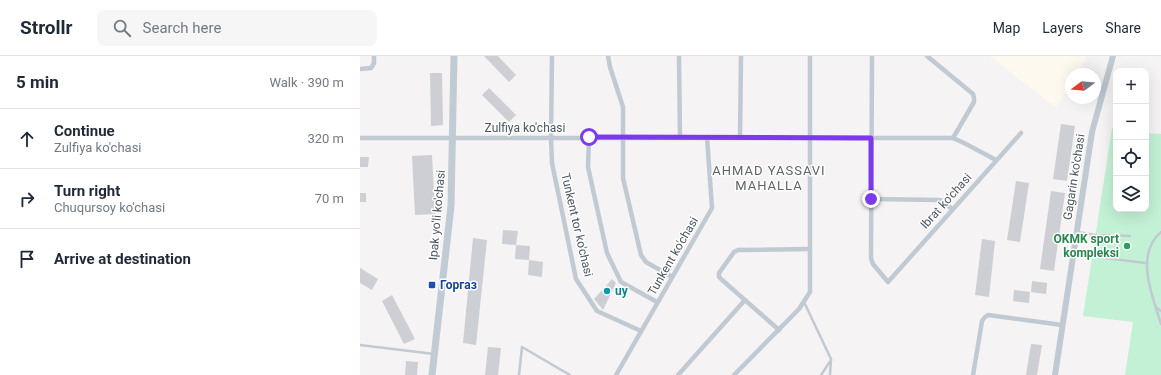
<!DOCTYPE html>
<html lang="en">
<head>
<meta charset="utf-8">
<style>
	body { margin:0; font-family:Roboto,sans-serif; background:#f6f6f7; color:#1f2937 }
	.controls { position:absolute; right:12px; top:12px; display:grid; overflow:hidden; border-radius:8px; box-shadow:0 4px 16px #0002 }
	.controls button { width:36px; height:36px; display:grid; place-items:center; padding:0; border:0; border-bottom:1px solid #e0e1e3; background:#fff; color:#1f2937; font:20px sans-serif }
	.compass { position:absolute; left:705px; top:12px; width:36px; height:36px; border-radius:50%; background:#fff; box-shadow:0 4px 16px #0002; rotate:254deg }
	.stop { position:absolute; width:12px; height:12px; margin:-9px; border:3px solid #7c3aed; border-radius:50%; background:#fff }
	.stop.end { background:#7c3aed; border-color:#fff; box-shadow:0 1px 4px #0008 }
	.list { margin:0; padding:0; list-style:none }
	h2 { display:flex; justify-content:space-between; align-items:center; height:52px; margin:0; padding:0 16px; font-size:17px }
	h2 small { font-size:13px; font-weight:400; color:#747a83 }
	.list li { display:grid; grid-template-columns:26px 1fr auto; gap:12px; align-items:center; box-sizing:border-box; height:60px; padding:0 16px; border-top:1px solid #e0e1e3 }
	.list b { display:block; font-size:15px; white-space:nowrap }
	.list p { margin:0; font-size:13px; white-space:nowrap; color:#747a83 }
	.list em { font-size:13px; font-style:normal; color:#747a83 }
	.icon { flex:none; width:22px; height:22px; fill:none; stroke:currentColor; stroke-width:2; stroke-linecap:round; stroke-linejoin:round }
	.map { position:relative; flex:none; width:801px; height:319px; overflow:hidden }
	header { display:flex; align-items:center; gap:24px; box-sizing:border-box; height:56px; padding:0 20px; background:#fff; border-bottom:1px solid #e0e1e3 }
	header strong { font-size:19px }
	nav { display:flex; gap:22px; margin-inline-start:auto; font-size:14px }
	.search { width:280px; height:36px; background:#f6f6f7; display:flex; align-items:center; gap:10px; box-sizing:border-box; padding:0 14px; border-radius:8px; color:#747a83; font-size:15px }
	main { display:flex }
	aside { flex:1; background:#fff }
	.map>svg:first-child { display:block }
	.commercial { fill:#fdf9ef }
	.green { fill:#c3f1d5 }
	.building { fill:#cdcfd5 }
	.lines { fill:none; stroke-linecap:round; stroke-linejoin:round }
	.service { stroke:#c1cad2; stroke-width:2.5 }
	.minor { stroke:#c1cad2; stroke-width:4.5 }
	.tertiary { stroke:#c1cad2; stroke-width:6 }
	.secondary { stroke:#c1cbd6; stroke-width:7 }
	.route { stroke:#7c3aed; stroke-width:5 }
	.leisure-dot { fill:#2e9e5b; stroke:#fff; stroke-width:1.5 }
	.transit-dot { fill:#1a4fb4; stroke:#fff; stroke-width:1.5 }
	.culture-dot { fill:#0f9aa8; stroke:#fff; stroke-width:1.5 }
	.labels { text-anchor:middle; stroke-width:3; stroke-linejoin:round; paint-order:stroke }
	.street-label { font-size:12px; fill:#4a5661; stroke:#fff }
	.leisure-label { font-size:12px; font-weight:bold; fill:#27864d; stroke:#fff; text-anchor:end }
	.transit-label { font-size:12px; font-weight:bold; fill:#164399; stroke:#fff; text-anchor:start }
	.culture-label { font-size:12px; font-weight:bold; fill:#0d838f; stroke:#fff; text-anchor:start }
	.neighbourhood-label { font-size:13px; letter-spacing:1px; fill:#5f6368; stroke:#fff }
</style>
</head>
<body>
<header>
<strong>Strollr</strong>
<div class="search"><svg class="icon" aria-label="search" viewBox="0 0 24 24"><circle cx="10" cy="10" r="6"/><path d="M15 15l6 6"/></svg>Search here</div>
<nav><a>Map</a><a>Layers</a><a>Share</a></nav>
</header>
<main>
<aside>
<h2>5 min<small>Walk · 390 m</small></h2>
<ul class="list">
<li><svg class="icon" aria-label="ahead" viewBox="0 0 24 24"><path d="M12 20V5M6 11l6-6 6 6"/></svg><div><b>Continue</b><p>Zulfiya ko'chasi</p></div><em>320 m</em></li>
<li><svg class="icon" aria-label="right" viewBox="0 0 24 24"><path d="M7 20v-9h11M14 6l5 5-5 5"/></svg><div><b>Turn right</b><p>Chuqursoy ko'chasi</p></div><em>70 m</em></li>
<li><svg class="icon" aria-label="arrive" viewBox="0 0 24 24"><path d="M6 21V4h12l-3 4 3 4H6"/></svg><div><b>Arrive at destination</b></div></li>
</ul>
</aside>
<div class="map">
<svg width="801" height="319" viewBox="0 0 801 319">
	<rect width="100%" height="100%" fill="#f5f3f3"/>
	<path class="commercial" d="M630,0H727L716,18H711V27L696,52Z"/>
	<path class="green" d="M752,72H756V153H786V77L801,78V319H765L773,266L723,260Z"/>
	<g class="building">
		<path d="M124,0H138L156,19L149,26Z"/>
		<path d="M70,17H82L83,69L71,70Z"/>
		<path d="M129,32L156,59L149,66L122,39Z"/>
		<path d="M701,68L715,70L707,125L693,123Z"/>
		<path d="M72,99L75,158L55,159L52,100Z"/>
		<path d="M0,101H9L8,111H0Z"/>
		<path d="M656,125L669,127L660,186L647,184Z"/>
		<path d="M691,135L705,137L694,215L680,213Z"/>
		<rect x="0" y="137" width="6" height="9"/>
		<path d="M143,174L158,175L156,189L142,188Z"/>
		<path d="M113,182L127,184L116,289L103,287Z"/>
		<path d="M622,183L635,185L629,241L615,239Z"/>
		<path d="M156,189L170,190L169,204L155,203Z"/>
		<path d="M169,204L183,206L182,221L168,219Z"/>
		<path d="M0,212L18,223L12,234L0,227Z"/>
		<path d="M252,223L256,227L243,254L234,243Z"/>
		<path d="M672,225L687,227L686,238L671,236Z"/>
		<path d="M654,234L670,236L669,247L653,245Z"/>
		<path d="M32,239L55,283L44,288L22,245Z"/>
		<path d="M671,288L682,289L677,319H666Z"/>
		<path d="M128,291L141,292L138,319H125Z"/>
		<path d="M46,305L58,306L57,319H45Z"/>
	</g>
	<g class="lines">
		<g class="service">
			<path d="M717,176L735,179L770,180"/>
			<path d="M801,176C774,199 793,241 801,268"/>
			<path d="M713,198L786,207"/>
			<path d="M444,246L471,303L470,319"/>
			<path d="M796,251L801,255"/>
			<path d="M0,289L74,298"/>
			<path d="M159,319L162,291L210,319"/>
			<path d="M461,319L471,304"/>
		</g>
		<g class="minor">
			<path d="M192,0L191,82L192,107L216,223L237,255L281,275"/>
			<path d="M248,0L250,11L263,51V122L281,199L286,206L312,221"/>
			<path d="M319,0L320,81"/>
			<path d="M512,0L511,202L513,208L528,226L661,77"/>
			<path d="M567,0L613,38L614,42V46L593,82"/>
			<path d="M0,13L11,12L14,7V0"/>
			<path d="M229,81L228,111L247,197L261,226L297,246"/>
			<path d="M380,81L381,0"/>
			<path d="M0,82H593L604,87L636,104"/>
			<path d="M511,143L579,144L583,145L592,153"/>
			<path d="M419,274L361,223L359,221V217L374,196L378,194L450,193"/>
			<path d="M256,319L352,152L347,81"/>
			<path d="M318,319L385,244"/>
			<path d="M374,319L439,253L450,236V0"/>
			<path d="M613,319L622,265L625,261L628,259L702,269"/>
		</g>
		<path class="tertiary" d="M695,319L732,76L753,0"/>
		<path class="secondary" d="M72,319L91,150L94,0"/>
	</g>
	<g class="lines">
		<path class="route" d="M229,81L511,82V143"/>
	</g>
	<circle class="leisure-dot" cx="767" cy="190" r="4"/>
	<rect class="transit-dot" x="68" y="225" width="8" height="8" rx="2"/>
	<circle class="culture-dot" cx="247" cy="235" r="4"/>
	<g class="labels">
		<g class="street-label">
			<text x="165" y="76">Zulfiya ko'chasi</text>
			<text transform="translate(714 121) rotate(-81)" y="4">Gagarin ko'chasi</text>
			<text transform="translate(586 145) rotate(-48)" y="4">Ibrat ko'chasi</text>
			<text transform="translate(77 159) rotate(-85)" y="4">Ipak yo'li ko'chasi</text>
			<text transform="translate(217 169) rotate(77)" y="4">Tunkent tor ko'chasi</text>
			<text transform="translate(313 200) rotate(-60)" y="4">Tunkent ko'chasi</text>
		</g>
		<g class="leisure-label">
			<text x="759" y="187">OKMK sport<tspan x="759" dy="14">kompleksi</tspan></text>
		</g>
		<g class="transit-label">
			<text x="80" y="233">Горгаз</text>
		</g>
		<g class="culture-label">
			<text x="255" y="239">uy</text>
		</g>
		<g class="neighbourhood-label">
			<text x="409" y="119">AHMAD YASSAVI<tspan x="409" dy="15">MAHALLA</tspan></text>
		</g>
	</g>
</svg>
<div class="controls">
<button>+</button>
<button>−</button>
<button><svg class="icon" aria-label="locate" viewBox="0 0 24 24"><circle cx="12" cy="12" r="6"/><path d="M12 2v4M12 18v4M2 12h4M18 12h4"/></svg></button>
<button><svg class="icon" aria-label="layers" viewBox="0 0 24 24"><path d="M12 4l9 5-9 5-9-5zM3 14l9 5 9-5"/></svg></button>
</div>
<svg class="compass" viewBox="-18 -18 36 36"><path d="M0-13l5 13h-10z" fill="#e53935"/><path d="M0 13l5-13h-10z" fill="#747a83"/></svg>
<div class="stop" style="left:229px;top:81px"></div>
<div class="stop end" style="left:511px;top:143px"></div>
</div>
</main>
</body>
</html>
